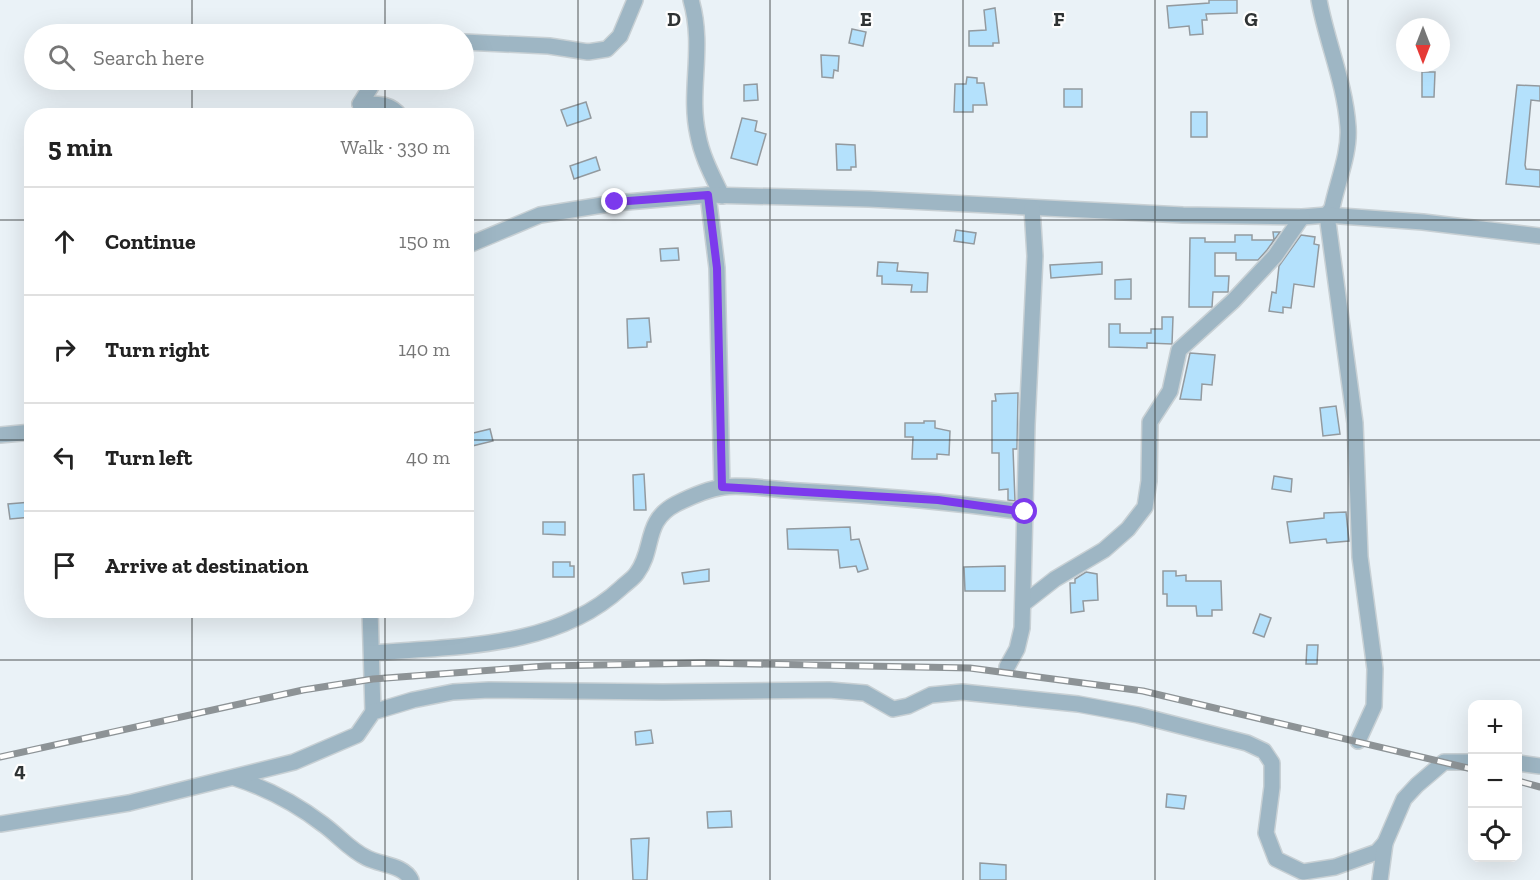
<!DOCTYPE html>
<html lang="en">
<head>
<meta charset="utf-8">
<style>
	body { margin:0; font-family:"Zilla Slab",serif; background:#f2f2f2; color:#222 }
	.controls { position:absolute; right:18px; bottom:18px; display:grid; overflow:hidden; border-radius:12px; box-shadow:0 6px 24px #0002 }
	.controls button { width:54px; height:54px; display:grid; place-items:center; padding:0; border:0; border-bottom:2px solid #e0e0e0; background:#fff; color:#222; font:30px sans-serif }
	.compass { position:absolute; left:1396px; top:18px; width:54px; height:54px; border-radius:50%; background:#fff; box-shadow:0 6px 24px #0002; rotate:180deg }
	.stop { position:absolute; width:18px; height:18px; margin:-14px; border:4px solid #7c3aed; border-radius:50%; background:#fff }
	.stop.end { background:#7c3aed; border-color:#fff; box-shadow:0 2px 6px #0008 }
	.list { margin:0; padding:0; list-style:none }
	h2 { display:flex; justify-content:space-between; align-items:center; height:78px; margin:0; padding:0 24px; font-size:26px }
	h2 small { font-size:20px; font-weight:400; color:#767676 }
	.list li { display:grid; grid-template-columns:39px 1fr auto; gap:18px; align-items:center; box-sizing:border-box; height:108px; padding:0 24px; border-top:2px solid #e0e0e0 }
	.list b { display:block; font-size:22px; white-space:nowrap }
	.list em { font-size:20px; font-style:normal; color:#767676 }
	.icon { flex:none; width:33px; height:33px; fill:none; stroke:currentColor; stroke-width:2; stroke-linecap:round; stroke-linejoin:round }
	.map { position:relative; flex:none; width:1540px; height:880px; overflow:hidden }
	.search { position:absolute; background:#fff; box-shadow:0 6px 24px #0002; left:24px; top:24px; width:450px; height:66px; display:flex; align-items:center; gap:15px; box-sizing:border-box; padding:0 21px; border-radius:33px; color:#767676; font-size:22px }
	.panel { position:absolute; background:#fff; box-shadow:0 6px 24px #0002; left:24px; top:108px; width:450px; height:510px; border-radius:24px }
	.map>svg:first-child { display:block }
	.building { fill:#b4e1fc; stroke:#939a9f; stroke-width:1.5 }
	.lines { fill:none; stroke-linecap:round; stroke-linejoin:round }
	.minor-casing { stroke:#c8d0d4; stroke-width:18 }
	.minor { stroke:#9eb6c4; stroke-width:15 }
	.rail-casing { stroke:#8d9396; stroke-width:7 }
	.rail { stroke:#fefefe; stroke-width:4.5; stroke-dasharray:14; stroke-linecap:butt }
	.route { stroke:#7c3aed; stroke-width:8 }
	.grid { fill:none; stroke:#2f3334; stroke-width:1.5; stroke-opacity:0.55 }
	.grid-label { font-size:20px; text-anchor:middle; font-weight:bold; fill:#2f3334; stroke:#fefefe; stroke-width:4.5; stroke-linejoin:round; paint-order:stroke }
</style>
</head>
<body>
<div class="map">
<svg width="1540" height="880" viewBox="0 0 1540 880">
	<rect width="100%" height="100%" fill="#eaf2f7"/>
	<g class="building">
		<path d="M1209,0H1237V13L1206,14L1207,20H1202L1203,34L1190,35L1189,26L1169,28L1167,6L1209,3Z"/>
		<path d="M995,8L999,43H993V46H969V31L986,30L984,10Z"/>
		<path d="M852,29L866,32L863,46L849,43Z"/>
		<path d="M821,55L839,56L838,71L834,70L833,78L822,77Z"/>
		<path d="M1422,72H1435L1434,97H1422Z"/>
		<path d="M967,77L977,78V83H984L987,105H973V112H954L955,84H966Z"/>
		<path d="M757,84L758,100L744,101V85Z"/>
		<path d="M1517,85L1540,86V101L1531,100L1525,165L1526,169L1540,170V187L1506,184Z"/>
		<rect x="1064" y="89" width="18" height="18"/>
		<path d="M586,102L591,118L567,126L561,110Z"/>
		<rect x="1191" y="112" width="16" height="25"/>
		<path d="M742,118L757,121L755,131L766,134L757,165L731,158Z"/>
		<path d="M836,144L855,145L856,167H851V170H837Z"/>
		<path d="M596,157L600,170L574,179L570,166Z"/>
		<path d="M956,230L976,233L974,244L954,241Z"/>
		<path d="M1273,232H1280L1267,250L1258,260H1236V253H1215V276H1229L1228,292H1213L1212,307H1189L1190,238H1205V242H1235V235H1252V240H1274Z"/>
		<path d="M1301,235L1315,237L1314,244L1319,245L1314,287L1294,284L1291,308L1283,307V313L1269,311L1272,292L1276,293L1279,266Z"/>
		<path d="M678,248L679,260L661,261L660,249Z"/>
		<path d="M878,262L898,263L897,271L928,273L927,292H911L912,285L882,284V276H877Z"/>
		<path d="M1102,262V274L1051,278L1050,265Z"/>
		<path d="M1131,279V299H1115V280Z"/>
		<path d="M1162,317H1173L1172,344L1147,343V348L1109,347V324H1120V333H1151V329H1162Z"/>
		<path d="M649,318L651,342H647V347L628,348L627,319Z"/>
		<path d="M1190,353L1215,355L1212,385L1202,384L1201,400L1180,399Z"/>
		<path d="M1018,393L1017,449H1013L1015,501L1008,500V489L999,490V453H992V401H996L995,394Z"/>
		<path d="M1336,406L1340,434L1323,436L1320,408Z"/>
		<path d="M924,421H935V428L950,431L949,455L937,454V459H912L913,437H905V423H924Z"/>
		<path d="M490,429L493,441L472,446L469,434Z"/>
		<path d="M644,474L646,510H634L633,475Z"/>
		<path d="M1274,476L1292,479L1291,492L1272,489Z"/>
		<path d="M31,502L32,517L10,519L8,504Z"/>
		<path d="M1346,512L1349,541L1327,543L1326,539L1290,543L1287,522L1324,518V513Z"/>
		<path d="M543,522H565V535L543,534Z"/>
		<path d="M850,527L851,540L859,539L868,569L858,572L856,566L840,568L838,550L788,549L787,529Z"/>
		<path d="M553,562H570V566H574V577H553Z"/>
		<path d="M1005,566V591H965L964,567Z"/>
		<path d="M709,569V581L684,584L682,573Z"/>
		<path d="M1163,571H1176V576L1186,575V581H1221L1222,610H1212V616H1197L1196,606H1167V594H1163Z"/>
		<path d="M1086,572L1097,574L1098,600L1083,601L1084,611L1071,613L1070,583H1075V579Z"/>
		<path d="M1260,614L1271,618L1264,637L1253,633Z"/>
		<path d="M1307,645H1318L1317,664H1306Z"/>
		<path d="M651,730L653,743L636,745L635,732Z"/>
		<path d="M1167,794L1186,796L1184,809L1166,807Z"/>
		<path d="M731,811L732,827L708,828L707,812Z"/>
		<path d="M649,838L647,880H633L631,839Z"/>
		<path d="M980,863L1006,865V880H980Z"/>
	</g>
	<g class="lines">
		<defs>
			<g id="minor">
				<path d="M691,0C705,48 688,91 698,135C702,157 713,177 722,196"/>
				<path d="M1319,0C1327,43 1345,83 1348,127C1350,153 1337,183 1332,208L1327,215L1355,423L1360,557L1375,669L1374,706L1358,741"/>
				<path d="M464,42L549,46L588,52L607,49L620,36L635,0"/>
				<path d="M360,104C376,104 389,102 400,116"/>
				<path d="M360,104L375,80"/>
				<path d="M708,195L717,268L722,487"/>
				<path d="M466,246L540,215L615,203L708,195L869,199L1183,215L1302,217L1327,215L1423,222L1540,236"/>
				<path d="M0,435L32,432"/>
				<path d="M1023,604L1055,579L1104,550L1128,529L1145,507L1149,481L1150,422L1170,391L1179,350L1233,301L1275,256L1302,217"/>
				<path d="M370,610L373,712"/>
				<path d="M372,653C456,646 555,649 621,588C626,583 633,579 637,573C655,549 643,521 676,504C688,498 709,489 723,487C746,484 775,490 800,491C875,495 950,502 1025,512"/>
				<path d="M1007,667L1017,649L1022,628L1027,424L1035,256L1032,208"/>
				<path d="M1518,763L1540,766"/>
				<path d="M235,778C266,788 298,805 324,825C339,836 350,850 367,858C381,865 404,865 411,880"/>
				<path d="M0,824L129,803L294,762L357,735L373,712L413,700L453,692L489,690L663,692L829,690L865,693L893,709L908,706L931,695L962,692L1078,704L1138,715L1247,743L1264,751L1272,763V787L1266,833L1276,859L1303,872L1335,867L1377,852L1385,843L1404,799L1417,785L1444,762H1472"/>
				<path d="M1380,880L1385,843"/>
			</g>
		</defs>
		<use href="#minor" class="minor-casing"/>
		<use href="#minor" class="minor"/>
		<defs>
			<g id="rail">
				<path d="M0,757L303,690L373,679L546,666L704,663L970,668L1143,691L1472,769"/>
				<path d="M1518,781L1540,787"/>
			</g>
		</defs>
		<use href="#rail" class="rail-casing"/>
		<use href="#rail" class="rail"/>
	</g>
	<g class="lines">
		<path class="route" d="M615,202L708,195L717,268L722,487L938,500L1025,512"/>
	</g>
	<path class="grid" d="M192,0V34M385,0V34M578,0V880M770,0V880M963,0V880M1155,0V880M1348,0V880M192,80V116M385,80V116M0,220H32M466,220H1540M0,440H32M466,440H1540M192,610V880M385,610V880M0,660H1540"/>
	<g class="grid-label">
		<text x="674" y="26">D</text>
		<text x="866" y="26">E</text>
		<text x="1059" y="26">F</text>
		<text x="1251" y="26">G</text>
		<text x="20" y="777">4</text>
	</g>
</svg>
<div class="controls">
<button>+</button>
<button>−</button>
<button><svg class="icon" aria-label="locate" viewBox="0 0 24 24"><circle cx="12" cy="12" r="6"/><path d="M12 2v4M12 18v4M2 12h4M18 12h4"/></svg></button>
</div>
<svg class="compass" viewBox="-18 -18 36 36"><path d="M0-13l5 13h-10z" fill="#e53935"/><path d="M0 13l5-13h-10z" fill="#767676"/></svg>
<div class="stop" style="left:1025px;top:512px"></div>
<div class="stop end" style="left:615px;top:202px"></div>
<div class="search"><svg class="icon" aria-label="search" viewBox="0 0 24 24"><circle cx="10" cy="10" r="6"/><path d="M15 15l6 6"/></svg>Search here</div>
<section class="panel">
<h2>5 min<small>Walk · 330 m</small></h2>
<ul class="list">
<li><svg class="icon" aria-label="ahead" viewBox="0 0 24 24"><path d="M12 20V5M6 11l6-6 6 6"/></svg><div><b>Continue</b></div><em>150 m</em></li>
<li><svg class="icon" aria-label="right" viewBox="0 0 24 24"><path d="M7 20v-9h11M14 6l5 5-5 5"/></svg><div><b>Turn right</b></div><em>140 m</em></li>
<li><svg class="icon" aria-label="left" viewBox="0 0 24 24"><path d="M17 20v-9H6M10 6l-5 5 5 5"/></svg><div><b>Turn left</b></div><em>40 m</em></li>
<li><svg class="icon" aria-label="arrive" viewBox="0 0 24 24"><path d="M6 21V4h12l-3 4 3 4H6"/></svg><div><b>Arrive at destination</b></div></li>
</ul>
</section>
</div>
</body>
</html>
